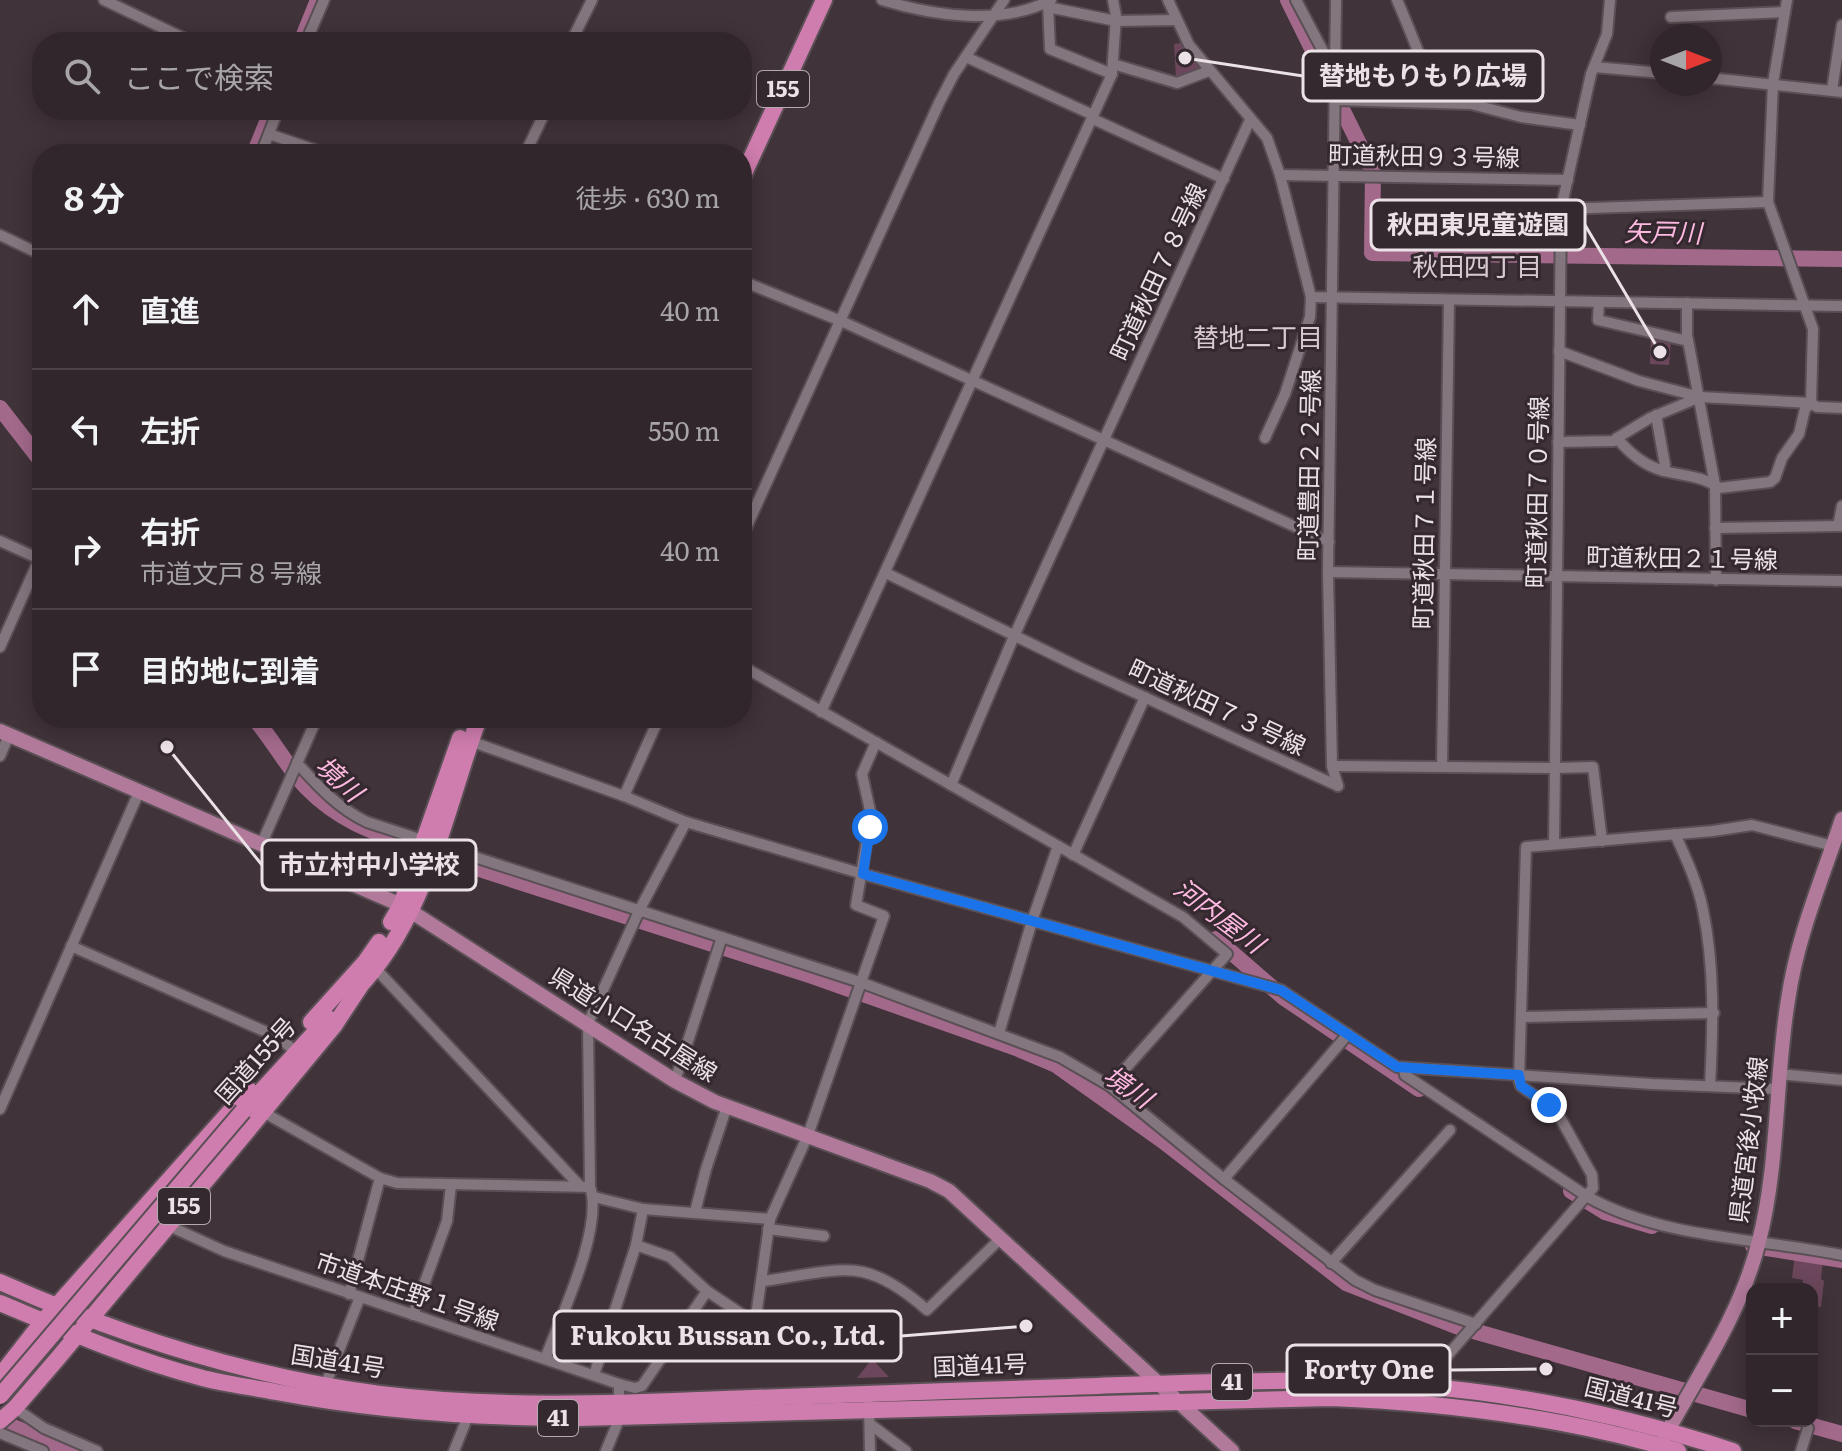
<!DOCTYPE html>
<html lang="ja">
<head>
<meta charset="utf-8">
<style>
	body { margin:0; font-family:Literata,"Noto Sans JP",serif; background:#3c3238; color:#f1f3f6 }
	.controls { position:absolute; right:24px; bottom:24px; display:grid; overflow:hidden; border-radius:16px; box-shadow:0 4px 20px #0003 }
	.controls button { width:72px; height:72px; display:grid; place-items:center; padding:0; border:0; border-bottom:2px solid #4b4348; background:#30262c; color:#f1f3f6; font:40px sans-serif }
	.compass { position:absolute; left:1650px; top:24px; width:72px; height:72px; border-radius:50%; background:#30262c; box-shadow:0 4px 20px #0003; rotate:90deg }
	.stop { position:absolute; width:24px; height:24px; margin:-18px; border:6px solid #1a73e8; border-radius:50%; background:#fff }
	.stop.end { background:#1a73e8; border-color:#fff; box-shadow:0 2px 8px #0008 }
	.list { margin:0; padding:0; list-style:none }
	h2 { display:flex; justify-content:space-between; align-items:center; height:104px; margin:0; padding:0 32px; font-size:34px }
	h2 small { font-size:26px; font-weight:400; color:#a8a5a9 }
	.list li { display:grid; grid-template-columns:52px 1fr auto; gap:24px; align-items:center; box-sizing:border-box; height:120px; padding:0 32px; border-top:2px solid #4b4348 }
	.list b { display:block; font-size:30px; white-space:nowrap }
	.list p { margin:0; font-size:26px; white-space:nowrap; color:#a8a5a9 }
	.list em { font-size:26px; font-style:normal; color:#a8a5a9 }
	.icon { flex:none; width:44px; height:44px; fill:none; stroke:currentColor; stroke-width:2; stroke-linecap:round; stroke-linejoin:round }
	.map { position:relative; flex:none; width:1842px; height:1451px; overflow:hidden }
	.search { position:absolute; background:#30262c; box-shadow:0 4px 20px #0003; left:32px; top:32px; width:720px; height:88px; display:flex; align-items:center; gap:20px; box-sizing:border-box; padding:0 28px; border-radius:32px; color:#a8a5a9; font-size:30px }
	.panel { position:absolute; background:#30262c; box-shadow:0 4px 20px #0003; left:32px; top:144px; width:720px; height:584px; border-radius:32px }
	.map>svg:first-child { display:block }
	.green { fill:#6c475c }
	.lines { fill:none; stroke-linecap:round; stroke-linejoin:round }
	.river { stroke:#a3698b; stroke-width:16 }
	.minor-casing { stroke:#594f54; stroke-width:14 }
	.major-casing { stroke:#594f54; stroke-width:18 }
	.highway-casing { stroke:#594f54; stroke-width:20 }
	.minor { stroke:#84767e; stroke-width:10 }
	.major { stroke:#b17a9b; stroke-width:14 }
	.highway { stroke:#cf7dae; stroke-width:16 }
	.highway-bridge-casing { stroke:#594f54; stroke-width:20; stroke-linecap:butt }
	.highway-bridge { stroke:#cf7dae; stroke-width:16 }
	.route { stroke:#1a73e8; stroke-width:10 }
	.labels { text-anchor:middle; stroke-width:6; stroke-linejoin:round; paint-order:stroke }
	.shield { fill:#352930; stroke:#b4aaaf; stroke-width:2 }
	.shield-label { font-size:22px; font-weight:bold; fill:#eae2e6 }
	.street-label { font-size:24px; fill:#eae2e6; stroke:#352930 }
	.water-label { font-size:26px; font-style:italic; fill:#feb9e0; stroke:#352930 }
	.neighbourhood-label { font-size:26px; fill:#d9c9d1; stroke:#352930 }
	.leader { fill:none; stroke:#eae2e6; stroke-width:3 }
	.callout-dot { fill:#eae2e6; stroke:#352930; stroke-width:3 }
	.callout { fill:#352930; stroke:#eae2e6; stroke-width:3 }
	.callout-label { font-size:26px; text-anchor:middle; font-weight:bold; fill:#eae2e6 }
</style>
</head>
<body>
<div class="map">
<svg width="1842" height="1451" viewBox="0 0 1842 1451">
	<rect width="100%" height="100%" fill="#40333a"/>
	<g class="green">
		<path d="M1181,43L1184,47L1187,45L1202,66L1201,72L1176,78L1174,44Z"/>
		<path d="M1651,335L1671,341L1669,365L1650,364Z"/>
		<path d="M1795,1255L1823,1260L1821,1279L1824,1281L1821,1307L1812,1306V1289H1803V1280L1792,1278Z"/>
		<path d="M872,1359L889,1377L857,1378Z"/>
	</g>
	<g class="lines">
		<g class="river">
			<path d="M1288,0L1373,172L1372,253L1842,259"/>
			<path d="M301,42L318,0"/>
			<path d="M254,154L272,110"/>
			<path d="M0,408L42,462"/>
			<path d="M254,718C273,740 287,767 306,787C338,820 372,832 413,845"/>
			<path d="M445,858L812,976L1016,1048L1056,1065L1163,1141L1346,1283L1456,1326L1752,1410"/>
			<path d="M1216,939L1283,997L1419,1089"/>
			<path d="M1571,1191L1605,1212L1652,1226"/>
			<path d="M1753,1246L1842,1260"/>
			<path d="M1795,1421L1842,1434"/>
			<path d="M13,1427L71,1451"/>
		</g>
		<defs>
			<g id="minor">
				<path d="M104,0L192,42"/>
				<path d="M882,0C934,16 1001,26 1051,0"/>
				<path d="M1168,0L1189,45L1267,138L1280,175L1311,297L1842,306"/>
				<path d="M1296,0L1335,74"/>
				<path d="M1336,0L1328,572L1332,766L1338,786"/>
				<path d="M1397,0C1412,34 1424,68 1439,103"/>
				<path d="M1048,4L1050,49L1112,74"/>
				<path d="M1048,7L1116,21L1176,20"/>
				<path d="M1671,17L1785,12"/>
				<path d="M306,42L324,0"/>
				<path d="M571,42L592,0"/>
				<path d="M966,57L1093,115"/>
				<path d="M1113,64L1177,83L1209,71"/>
				<path d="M1594,67L1662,73"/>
				<path d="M1710,78L1842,92"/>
				<path d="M1832,90L1842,25"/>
				<path d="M1335,100L1471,104L1521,117L1580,125"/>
				<path d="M1093,119L1224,179"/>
				<path d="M269,134L327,154"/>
				<path d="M261,154L278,110"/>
				<path d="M525,154L546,110"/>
				<path d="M1280,175L1568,180"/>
				<path d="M1561,209L1768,202"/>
				<path d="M0,235L42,255"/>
				<path d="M742,281L841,321L1329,542"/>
				<path d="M1599,302L1598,320L1688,341"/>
				<path d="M1687,303V335L1715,485L1716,580"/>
				<path d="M1559,351L1639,381L1700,397"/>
				<path d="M1656,415L1665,465L1663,471"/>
				<path d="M1265,438L1285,394L1310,317L1311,297"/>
				<path d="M1617,438L1650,418L1700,397L1811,403L1817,407L1842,408"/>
				<path d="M1558,442L1614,441L1617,438C1630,454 1645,466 1664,471C1684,476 1703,476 1719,488L1770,482L1775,478L1782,458L1799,434L1805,409L1811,403L1813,329L1768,202L1773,83L1787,0"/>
				<path d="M1838,526L1842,506"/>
				<path d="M1715,528L1842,526"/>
				<path d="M742,537L939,103L954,74L1004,0"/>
				<path d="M0,541L42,560"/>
				<path d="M1328,572L1842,581"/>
				<path d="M886,573L1079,667L1338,786"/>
				<path d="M0,647L42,553"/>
				<path d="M742,666L1183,917L1227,954L1110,1086"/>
				<path d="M821,712L1112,74L1116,16L1113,0"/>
				<path d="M459,718L467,719"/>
				<path d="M470,741L624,796L686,822L863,874L1281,990L1397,1067L1652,1084L1778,1089"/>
				<path d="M0,756L9,735"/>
				<path d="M297,763C319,787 338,808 367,822L860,982L1060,1057L1110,1086L1224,1179L1355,1280L1375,1290L1476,1324"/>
				<path d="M1332,766L1555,768L1561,209L1591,74L1607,34L1610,0"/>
				<path d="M1442,767L1449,300"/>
				<path d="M951,785L1015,634L1250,120"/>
				<path d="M624,796L659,718"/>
				<path d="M1675,834C1686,858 1698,884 1703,910C1715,968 1713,1028 1710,1086"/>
				<path d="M1554,844L1555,768L1593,767L1602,841"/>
				<path d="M261,845L317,718"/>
				<path d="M1073,855L1145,697"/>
				<path d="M71,946L280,1038L290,1047"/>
				<path d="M375,968L580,1186"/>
				<path d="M1522,1017L1714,1013"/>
				<path d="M999,1033L1032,921L1058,846"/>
				<path d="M1404,1069L1405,1075L1588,1197C1664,1239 1758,1238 1842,1255"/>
				<path d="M1779,1074L1842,1080"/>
				<path d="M675,1081L722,937"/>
				<path d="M0,1109L139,792"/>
				<path d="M263,1112L380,1178L397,1183L590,1187"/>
				<path d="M1224,1179L1348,1034"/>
				<path d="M594,1197L643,1209L770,1219"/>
				<path d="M695,1212L706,1169L727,1106"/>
				<path d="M167,1225L224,1251L619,1384V1403"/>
				<path d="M768,1229L824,1236"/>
				<path d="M636,1245L670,1257L707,1291L755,1323L770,1219L808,1135L884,916L856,905L871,815L862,774L876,742"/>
				<path d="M1331,1263L1450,1130"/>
				<path d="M763,1281C791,1278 835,1266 863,1272C885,1277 910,1295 927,1310L1001,1238"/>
				<path d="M349,1294L380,1178"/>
				<path d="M413,1315L447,1221L451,1185"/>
				<path d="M545,1359C560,1319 604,1227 590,1187L588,1023L640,909L686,822"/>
				<path d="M594,1375L636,1245L643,1209"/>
				<path d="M619,1384L635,1388L642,1386L707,1291"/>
				<path d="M325,1386L360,1297"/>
				<path d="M1421,1386L1593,1188L1592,1175L1557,1112L1521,1086L1519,1080L1526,847L1713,831L1752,825L1833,846"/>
				<path d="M869,1405L870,1451"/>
				<path d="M15,1408L44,1428L97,1451"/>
				<path d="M870,1424L906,1451"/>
				<path d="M0,1433L43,1451"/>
				<path d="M454,1451L468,1416"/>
				<path d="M606,1451L620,1417"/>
				<path d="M1801,1451L1808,1428"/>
			</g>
			<g id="major">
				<path d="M0,731L401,905L675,1081L715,1102L930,1181L949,1191L1232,1451"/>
				<path d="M1664,1438C1699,1373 1741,1314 1759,1241C1779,1164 1775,1079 1788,1000C1797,937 1822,879 1842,819"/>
			</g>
			<g id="highway">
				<path d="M742,178L824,0"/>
				<path d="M391,922L401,905L460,738"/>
				<path d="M356,990C426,920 446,808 479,718"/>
				<path d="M311,1022L365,962L379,942"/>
				<path d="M243,1111L328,1018"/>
				<path d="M0,1282C122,1336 247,1377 380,1394C494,1408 610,1404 724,1399C839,1394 954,1391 1069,1387C1186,1383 1305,1376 1422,1386C1528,1395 1632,1418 1733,1451"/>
				<path d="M0,1303C65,1330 130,1359 199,1377C224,1384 251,1387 276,1392C376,1411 476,1418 578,1418L1331,1398C1449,1403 1565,1417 1678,1451"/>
				<path d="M0,1376L43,1321L249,1090"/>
				<path d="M0,1421L15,1408L58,1358L263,1112L334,1026L361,985"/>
			</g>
		</defs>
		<use href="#minor" class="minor-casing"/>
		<use href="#major" class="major-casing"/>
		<use href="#highway" class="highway-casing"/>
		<use href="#minor" class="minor"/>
		<use href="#major" class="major"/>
		<use href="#highway" class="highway"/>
		<defs>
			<path id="highway-bridge" d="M0,1396L243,1111"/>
		</defs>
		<use href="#highway-bridge" class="highway-bridge-casing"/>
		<use href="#highway-bridge" class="highway-bridge"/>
	</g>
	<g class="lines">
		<path class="route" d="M870,827L863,874L1281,990L1397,1067L1519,1075L1521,1086L1549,1105"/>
	</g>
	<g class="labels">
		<g class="shield">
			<rect x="757" y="71" width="52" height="36" rx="6"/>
			<rect x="158" y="1188" width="52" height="36" rx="6"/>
			<rect x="1212" y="1364" width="40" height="36" rx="6"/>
			<rect x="538" y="1400" width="40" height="36" rx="6"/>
		</g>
		<g class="shield-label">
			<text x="783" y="97">155</text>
			<text x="184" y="1214">155</text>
			<text x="1232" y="1390">41</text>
			<text x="558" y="1426">41</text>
		</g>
		<g class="street-label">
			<text transform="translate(1424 157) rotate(1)" y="8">町道秋田９３号線</text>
			<text transform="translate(1159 272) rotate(-65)" y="8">町道秋田７８号線</text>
			<text transform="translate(1310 465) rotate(-89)" y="8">町道豊田２２号線</text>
			<text transform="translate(1538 492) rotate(-89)" y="8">町道秋田７０号線</text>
			<text transform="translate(1425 533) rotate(-89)" y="8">町道秋田７１号線</text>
			<text transform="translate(1682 559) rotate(1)" y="8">町道秋田２１号線</text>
			<text transform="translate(1217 708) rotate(25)" y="8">町道秋田７３号線</text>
			<text transform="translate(633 1025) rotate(32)" y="8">県道小口名古屋線</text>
			<text transform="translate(256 1061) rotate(-48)" y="8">国道155号</text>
			<text transform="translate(1749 1140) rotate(-83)" y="8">県道宮後小牧線</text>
			<text transform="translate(407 1292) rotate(19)" y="8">市道本庄野１号線</text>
			<text transform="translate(338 1362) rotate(9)" y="8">国道41号</text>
			<text transform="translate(980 1366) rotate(-2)" y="8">国道41号</text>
			<text transform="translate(1631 1398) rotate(14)" y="8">国道41号</text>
		</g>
		<g class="water-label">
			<text transform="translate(1663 233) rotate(1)" y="9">矢戸川</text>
			<text transform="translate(339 779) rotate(42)" y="9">境川</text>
			<text transform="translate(1219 916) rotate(37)" y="9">河内屋川</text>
			<text transform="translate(1128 1087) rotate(35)" y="9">境川</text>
		</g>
		<g class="neighbourhood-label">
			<text x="1477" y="276">秋田四丁目</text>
			<text x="1258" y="347">替地二丁目</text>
		</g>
	</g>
	<path class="leader" d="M1185 58L1303 76M1660 352L1585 225M167 747L262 865M1026 1326L901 1336M1546 1369L1450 1370"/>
	<g class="callout-dot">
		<circle cx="1185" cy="58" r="8"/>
		<circle cx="1660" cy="352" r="8"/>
		<circle cx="167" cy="747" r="8"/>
		<circle cx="1026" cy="1326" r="8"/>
		<circle cx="1546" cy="1369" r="8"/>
	</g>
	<g class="callout">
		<rect x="1303" y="51" width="240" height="50" rx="8"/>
		<rect x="1371" y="200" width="214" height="50" rx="8"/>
		<rect x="262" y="840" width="214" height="50" rx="8"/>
		<rect x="554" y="1311" width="347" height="50" rx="8"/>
		<rect x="1287" y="1345" width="163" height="50" rx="8"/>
	</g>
	<g class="callout-label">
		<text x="1423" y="85">替地もりもり広場</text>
		<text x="1478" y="234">秋田東児童遊園</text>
		<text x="369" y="874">市立村中小学校</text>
		<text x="728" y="1345">Fukoku Bussan Co., Ltd.</text>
		<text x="1369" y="1379">Forty One</text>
	</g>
</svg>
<div class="controls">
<button>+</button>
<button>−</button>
</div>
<svg class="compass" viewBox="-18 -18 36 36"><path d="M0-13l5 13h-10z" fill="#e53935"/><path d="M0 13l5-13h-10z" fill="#a8a5a9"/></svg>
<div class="stop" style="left:870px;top:827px"></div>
<div class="stop end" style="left:1549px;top:1105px"></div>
<div class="search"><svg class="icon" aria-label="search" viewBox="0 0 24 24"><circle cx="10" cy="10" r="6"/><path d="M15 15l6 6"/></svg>ここで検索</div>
<section class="panel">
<h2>8 分<small>徒歩 · 630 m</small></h2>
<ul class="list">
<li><svg class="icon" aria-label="ahead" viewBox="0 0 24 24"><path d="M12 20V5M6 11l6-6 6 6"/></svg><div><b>直進</b></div><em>40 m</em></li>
<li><svg class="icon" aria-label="left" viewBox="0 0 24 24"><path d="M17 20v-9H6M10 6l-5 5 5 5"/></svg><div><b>左折</b></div><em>550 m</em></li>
<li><svg class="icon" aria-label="right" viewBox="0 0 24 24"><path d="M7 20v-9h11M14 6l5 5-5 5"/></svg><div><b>右折</b><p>市道文戸８号線</p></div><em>40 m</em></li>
<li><svg class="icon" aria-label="arrive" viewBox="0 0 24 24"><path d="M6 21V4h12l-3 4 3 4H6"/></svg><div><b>目的地に到着</b></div></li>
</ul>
</section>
</div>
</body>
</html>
